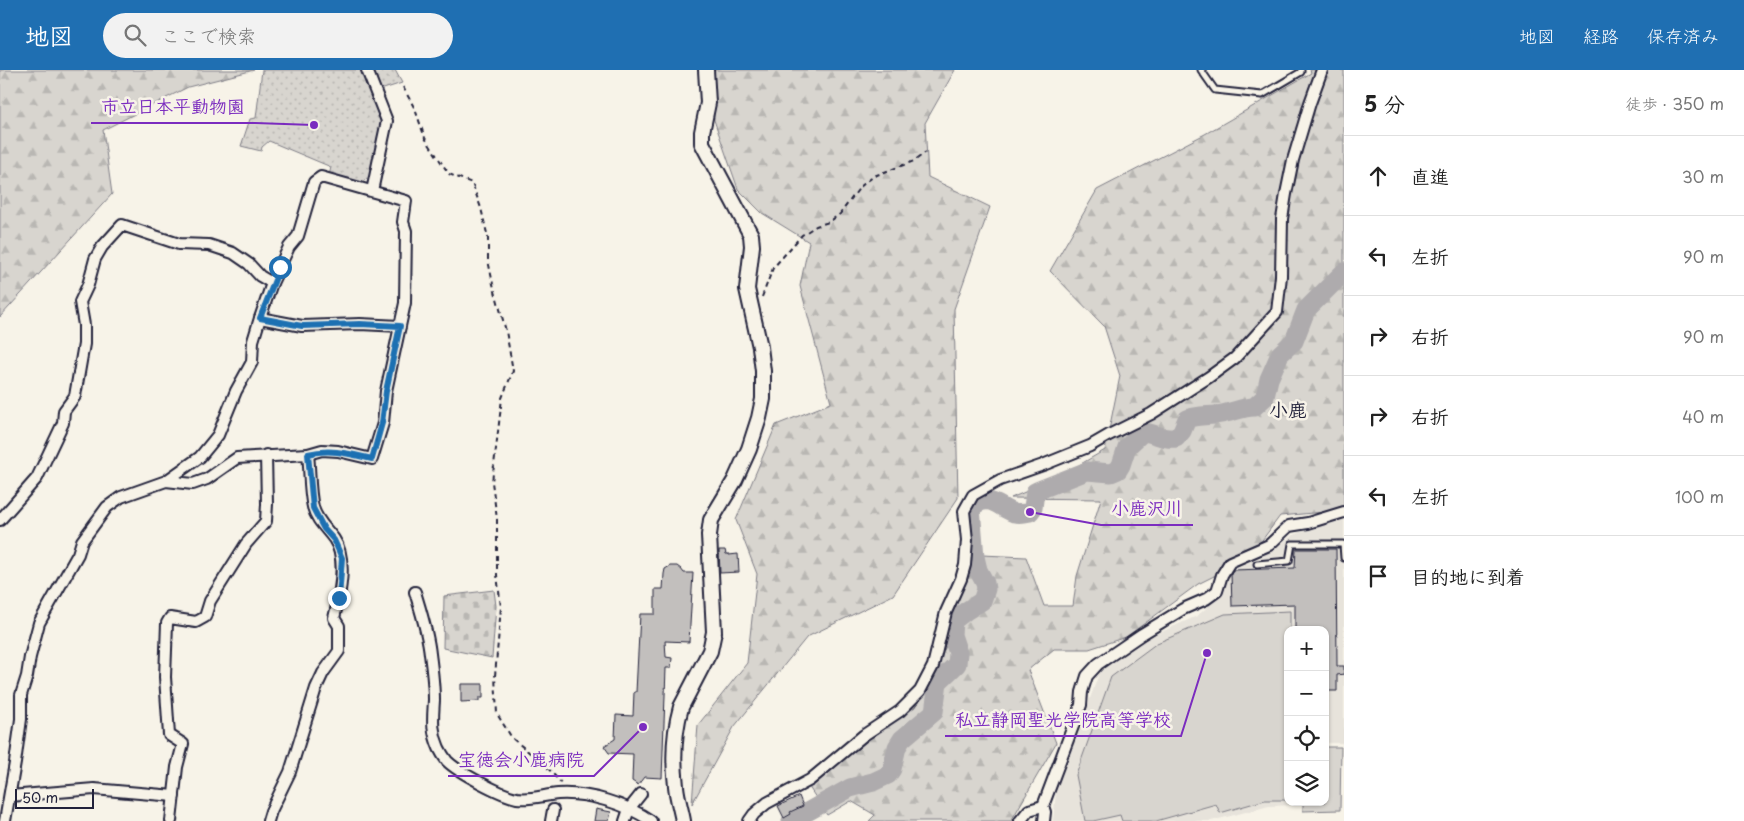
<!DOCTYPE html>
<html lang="ja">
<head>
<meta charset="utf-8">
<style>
	body { margin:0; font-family:"Playpen Sans","Klee One",sans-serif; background:#f2f2f2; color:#222 }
	.controls { position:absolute; right:15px; bottom:15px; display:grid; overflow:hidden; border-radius:10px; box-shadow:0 1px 4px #0004 }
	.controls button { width:45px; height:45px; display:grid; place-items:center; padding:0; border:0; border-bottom:1px solid #e0e0e0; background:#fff; color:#222; font:25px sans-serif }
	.scale { position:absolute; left:15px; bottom:12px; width:79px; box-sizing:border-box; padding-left:5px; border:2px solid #22223b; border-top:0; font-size:14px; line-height:18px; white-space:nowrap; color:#22223b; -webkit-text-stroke:4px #f7f3e8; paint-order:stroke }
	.stop { position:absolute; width:15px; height:15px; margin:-11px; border:4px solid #1f6fb2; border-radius:50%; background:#fff }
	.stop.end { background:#1f6fb2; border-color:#fff; box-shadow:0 1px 5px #0008 }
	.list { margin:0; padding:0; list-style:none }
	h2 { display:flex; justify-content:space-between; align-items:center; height:65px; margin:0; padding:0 20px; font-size:21px }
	h2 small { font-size:16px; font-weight:400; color:#767676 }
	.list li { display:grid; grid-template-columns:32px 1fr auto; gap:15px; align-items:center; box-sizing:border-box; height:80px; padding:0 20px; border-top:1px solid #e0e0e0 }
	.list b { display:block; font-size:19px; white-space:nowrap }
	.list em { font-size:16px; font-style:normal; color:#767676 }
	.icon { flex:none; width:28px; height:28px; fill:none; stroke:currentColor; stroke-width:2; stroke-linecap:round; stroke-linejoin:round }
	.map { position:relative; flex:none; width:1344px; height:751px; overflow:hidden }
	header { display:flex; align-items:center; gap:30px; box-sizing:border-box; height:70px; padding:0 25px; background:#1f6fb2; color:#fff }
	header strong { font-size:24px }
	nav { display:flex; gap:28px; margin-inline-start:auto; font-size:18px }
	.search { width:350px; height:45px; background:#f2f2f2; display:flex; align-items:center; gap:12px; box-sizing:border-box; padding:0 18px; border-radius:28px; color:#767676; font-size:19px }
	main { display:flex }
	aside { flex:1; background:#fff }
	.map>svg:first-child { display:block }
	.built { fill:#e7e3db }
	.grass { fill:url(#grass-dots); stroke:#7d7c85 }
	.forest { fill:url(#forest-firs); stroke:#7d7c85 }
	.cemetery { fill:url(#cemetery-stones); stroke:#7d7c85 }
	.garden { fill:#d8d5cf; stroke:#7d7c85 }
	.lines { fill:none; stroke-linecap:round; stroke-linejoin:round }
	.river { stroke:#aeabad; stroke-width:19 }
	.building { fill:#c2bfbd; stroke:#22223b }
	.lane-casing { stroke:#22223b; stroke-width:9 }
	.street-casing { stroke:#22223b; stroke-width:14 }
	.secondary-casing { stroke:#22223b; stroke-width:18 }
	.path { stroke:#22223b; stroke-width:2; stroke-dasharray:5 4; stroke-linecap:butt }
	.lane { stroke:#f7f3e8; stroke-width:5 }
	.street { stroke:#f7f3e8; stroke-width:10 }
	.secondary { stroke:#f7f3e8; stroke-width:14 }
	.route { stroke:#1f6fb2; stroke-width:6 }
	.labels { text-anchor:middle; stroke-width:5; stroke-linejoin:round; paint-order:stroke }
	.quarter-label { font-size:19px; font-weight:bold; fill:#22223b; stroke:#f7f3e8 }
	.leader { fill:none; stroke:#7b2cbf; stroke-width:2 }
	.callout-dot { fill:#7b2cbf; stroke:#f7f3e8; stroke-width:2 }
	.callout-label { font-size:18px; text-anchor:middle; font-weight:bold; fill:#7b2cbf; stroke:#f7f3e8; stroke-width:5; stroke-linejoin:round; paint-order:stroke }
</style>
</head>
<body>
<header>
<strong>地図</strong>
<div class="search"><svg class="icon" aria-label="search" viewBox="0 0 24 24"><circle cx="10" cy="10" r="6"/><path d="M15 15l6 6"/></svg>ここで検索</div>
<nav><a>地図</a><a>経路</a><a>保存済み</a></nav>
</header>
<main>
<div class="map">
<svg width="1344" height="751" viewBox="0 0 1344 751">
	<defs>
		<pattern id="grass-dots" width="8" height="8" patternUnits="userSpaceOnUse" patternTransform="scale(1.25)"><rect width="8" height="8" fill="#d8d5cf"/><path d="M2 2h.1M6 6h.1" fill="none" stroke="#b9b7b3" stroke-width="1.8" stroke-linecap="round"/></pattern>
		<pattern id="forest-firs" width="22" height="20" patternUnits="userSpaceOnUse" patternTransform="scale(1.25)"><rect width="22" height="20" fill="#d8d5cf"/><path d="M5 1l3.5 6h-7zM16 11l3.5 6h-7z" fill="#b9b7b3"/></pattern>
		<pattern id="cemetery-stones" width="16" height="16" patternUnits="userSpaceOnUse" patternTransform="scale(1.25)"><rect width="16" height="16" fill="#d8d5cf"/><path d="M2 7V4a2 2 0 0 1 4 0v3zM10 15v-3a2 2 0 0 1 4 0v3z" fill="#b9b7b3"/></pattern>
	</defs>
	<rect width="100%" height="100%" fill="#f7f3e8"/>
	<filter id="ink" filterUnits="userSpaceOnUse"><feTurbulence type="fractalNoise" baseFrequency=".02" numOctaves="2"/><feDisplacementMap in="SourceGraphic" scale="10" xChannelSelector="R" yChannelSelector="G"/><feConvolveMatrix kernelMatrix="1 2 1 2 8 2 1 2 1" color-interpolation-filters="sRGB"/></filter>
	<g filter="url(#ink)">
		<path class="built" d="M1344,447V673H1325V560H1288V732H1298V735L1269,736L1211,751H1053L1056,722L1100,601L1152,566L1197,546L1218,528L1229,501L1262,487L1295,464Z"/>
		<path class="grass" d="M262,0H395L402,13L371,23L380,48L381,61L369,108L359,113L329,106L331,97L269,71L262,77L261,81L241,76L250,49L256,48Z"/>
		<g class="forest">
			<path d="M0,0H254L188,17L103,60L112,124L0,247Z"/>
			<path d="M713,0H955L925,53L928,107L990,137L954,239L958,428L893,525L807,567L734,657L692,734L698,655L747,593L757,504L736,450L776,355L831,333L800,216L809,172L762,143L738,119L714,50Z"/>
			<path d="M1310,0H1344V436L1335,441L1280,446L1248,489L1198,514L1126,567L1089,579H1054L1028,600L1056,673L1011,751H869L875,745L851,731L827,745L809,717L864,673L915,637L947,574L952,540L963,517L982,485L1026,487L1044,536H1073L1077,506L1101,429L1011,428L1053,410L1105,380L1120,306L1104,256L1050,201L1097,120L1205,64L1311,3Z"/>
		</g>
		<path class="cemetery" d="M494,520L496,536L492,588L443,578L444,526Z"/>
		<g class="garden">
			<path d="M1290,541V560H1288V730H1265L1220,743L1216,734L1156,751H1122L1120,745L1093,751H1085L1076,705L1111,607L1157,573L1225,544Z"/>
			<path d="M1325,677H1341L1340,740L1303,741V732H1325Z"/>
		</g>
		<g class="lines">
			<path class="river" d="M791,751L850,718L873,712L888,705L892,699L897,677L902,669L934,642L938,612L957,594L958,583L952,565L953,551L966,541L982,531L986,519L985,513L978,500L975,487L971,438C990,422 997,437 1014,443C1019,444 1026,443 1030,442L1033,438L1035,422L1039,420L1087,401L1111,403L1118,400L1121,395L1127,377L1143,362C1157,363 1162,370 1176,368L1182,361L1187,349C1200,344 1213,347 1226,343C1236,341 1244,337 1254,337L1265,327L1269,309L1280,284L1294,271L1306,240L1344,202"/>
		</g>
		<g class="building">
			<path d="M1296,479H1336L1337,596H1344V604L1337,605V621H1325V560H1295V534L1232,536L1231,503L1233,500L1295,498Z"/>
			<path d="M719,480H725L726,484H729V485L738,484L739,502L720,503Z"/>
			<path d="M670,496H677L681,499L684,503H693L689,572L665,571L666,587L672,588L671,598H666L662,708L644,707L638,715L632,711L633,684L609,683L604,676L615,669L616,645L633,646L634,622H636L640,544H655V519H663L664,504L665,499Z"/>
			<path d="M461,614H483V628H479V631L461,632Z"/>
			<path d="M799,726L803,736L790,742L791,744L784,748L778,736Z"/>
			<path d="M596,739L611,742L609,751H594Z"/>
		</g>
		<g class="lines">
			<defs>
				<g id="lane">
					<path d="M1201,0L1215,20L1262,25L1301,2V0"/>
					<path d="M1257,494L1289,491L1292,474H1343L1344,488"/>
				</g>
				<g id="street">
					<path d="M367,0L387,51L372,121"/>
					<path d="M260,248L302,256L360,254L400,256"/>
					<path d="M0,450L37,408L63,353L64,341L75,326L84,274V255L80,232L88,215L95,189L102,177L122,155L179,174L209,175L233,183L249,194L260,206L272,213"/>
					<path d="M415,522C421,542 428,563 430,584C432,599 434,615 434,630C433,648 431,660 439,678C441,682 444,687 447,691C458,702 501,725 517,728C530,730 545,725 558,724C587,722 627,734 651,751"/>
					<path d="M10,726L94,719L174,726"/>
					<path d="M5,751L15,693L21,649V625L27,606L30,587L39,553L78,484L82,471L107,437L121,427L166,411L200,387L218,365L236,321L252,292L253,271L260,248L272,213L289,177L298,166L314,112L321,107L406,131L403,152L406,161L405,233L386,321L383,353L372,389L338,381L322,380L308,384L237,388L207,409L193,414L166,411"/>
					<path d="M171,751L177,697L183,674L169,665L165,607L167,553L170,548L196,552L205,547L210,531L246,474L266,451L267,434L266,385"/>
					<path d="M268,751L271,741L290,702L316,618L323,603L339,581V556L334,548C340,525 348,489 334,469C327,459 316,450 313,437C309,420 310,401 308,384"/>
					<path d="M551,751L553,740"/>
					<path d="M625,751L629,739L641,724"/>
					<path d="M749,751L754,744L767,733L810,710L864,665L900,641L920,621L933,596L946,542L961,509L965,495L967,470L964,441L973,425L1000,410L1043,395L1090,376L1109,365L1151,344L1209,307L1235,288L1277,242L1281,206L1282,149L1286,124L1293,90L1310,33L1322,0"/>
					<path d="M1020,751L1029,740L1043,736"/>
					<path d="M1044,751L1045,742L1043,736L1081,635L1082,622L1087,606L1098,594L1142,564L1183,539L1206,529L1217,521L1222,505L1230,492L1269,475L1289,456L1308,453L1344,442"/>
				</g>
				<path id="secondary" d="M683,751C681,739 677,728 676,716C673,691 674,662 681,637L710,581L714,562L709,465L711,450L735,410L749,379L759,348L763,329V301L760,277L747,219L752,176L751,165L702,73V62L708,33L706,0"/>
			</defs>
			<use href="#lane" class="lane-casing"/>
			<use href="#street" class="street-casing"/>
			<use href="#secondary" class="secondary-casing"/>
			<g class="path">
				<path d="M403,17L415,39L425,68L449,104L472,113L481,138L488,168V190L493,214L506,261L513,301L502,328L492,412L497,449V505L501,537L495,606L497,644L512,668L547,697L561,713"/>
				<path d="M762,227L773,198L802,165L816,156L829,152L840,144L860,117L874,106L914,91L926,82"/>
			</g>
			<use href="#lane" class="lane"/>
			<use href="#street" class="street"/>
			<use href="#secondary" class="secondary"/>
		</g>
	</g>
	<g class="lines" filter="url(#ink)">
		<path class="route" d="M280,197L260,248L302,256L360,254L400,256L386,321L382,353L372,389C350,384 331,378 308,384L313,438L324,459L334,470L342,488L339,528"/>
	</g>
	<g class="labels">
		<g class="quarter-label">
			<text x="1288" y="347">小鹿</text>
		</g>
	</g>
	<path class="leader" d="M314 55L255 53H91M1030 442L1101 455H1193M1207 583L1181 666H945M643 657L594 706H448"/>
	<g class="callout-dot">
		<circle cx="314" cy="55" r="5"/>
		<circle cx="1030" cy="442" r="5"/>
		<circle cx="1207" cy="583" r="5"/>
		<circle cx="643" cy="657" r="5"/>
	</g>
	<g class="callout-label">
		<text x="173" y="43">市立日本平動物園</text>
		<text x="1147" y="445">小鹿沢川</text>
		<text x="1063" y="656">私立静岡聖光学院高等学校</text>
		<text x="521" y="696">宝徳会小鹿病院</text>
	</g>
</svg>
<div class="controls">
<button>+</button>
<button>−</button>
<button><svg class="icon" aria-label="locate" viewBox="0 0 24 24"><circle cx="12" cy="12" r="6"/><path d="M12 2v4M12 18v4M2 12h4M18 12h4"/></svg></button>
<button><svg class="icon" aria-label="layers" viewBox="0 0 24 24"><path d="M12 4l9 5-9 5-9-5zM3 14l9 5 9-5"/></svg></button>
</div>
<div class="scale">50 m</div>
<div class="stop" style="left:280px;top:197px"></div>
<div class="stop end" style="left:339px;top:528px"></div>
</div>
<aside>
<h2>5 分<small>徒歩 · 350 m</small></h2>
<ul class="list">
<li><svg class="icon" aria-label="ahead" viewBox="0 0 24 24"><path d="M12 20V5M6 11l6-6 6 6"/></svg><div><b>直進</b></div><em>30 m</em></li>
<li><svg class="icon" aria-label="left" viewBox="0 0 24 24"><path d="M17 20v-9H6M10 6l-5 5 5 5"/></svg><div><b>左折</b></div><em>90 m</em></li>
<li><svg class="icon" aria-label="right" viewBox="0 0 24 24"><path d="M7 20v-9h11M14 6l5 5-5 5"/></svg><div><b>右折</b></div><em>90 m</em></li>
<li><svg class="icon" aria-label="right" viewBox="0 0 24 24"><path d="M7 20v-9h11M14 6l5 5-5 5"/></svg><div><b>右折</b></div><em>40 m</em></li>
<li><svg class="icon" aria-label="left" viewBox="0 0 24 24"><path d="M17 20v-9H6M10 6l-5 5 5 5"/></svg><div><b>左折</b></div><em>100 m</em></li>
<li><svg class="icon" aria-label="arrive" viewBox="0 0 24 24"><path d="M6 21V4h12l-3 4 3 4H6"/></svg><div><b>目的地に到着</b></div></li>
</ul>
</aside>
</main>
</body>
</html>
